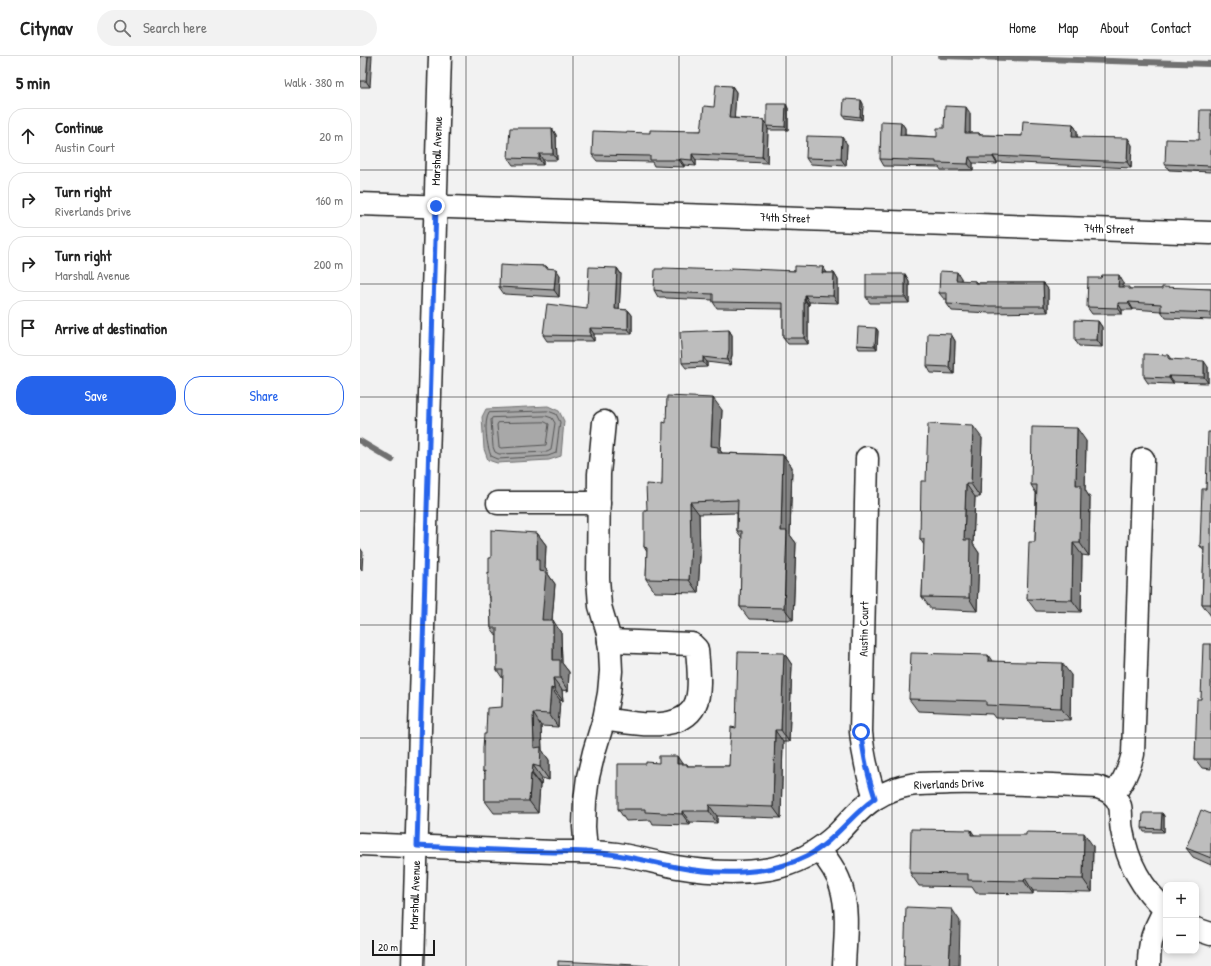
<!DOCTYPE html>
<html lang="en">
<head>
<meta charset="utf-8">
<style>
	body { margin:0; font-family:"Patrick Hand",sans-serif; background:#f2f2f2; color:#222 }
	.controls { position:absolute; right:12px; bottom:12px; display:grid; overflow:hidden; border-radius:8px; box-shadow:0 2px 6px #0003 }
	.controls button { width:36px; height:36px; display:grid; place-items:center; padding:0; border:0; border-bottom:1px solid #e0e0e0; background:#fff; color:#222; font:20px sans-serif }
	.scale { position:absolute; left:12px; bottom:10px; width:63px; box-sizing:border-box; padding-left:4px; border:2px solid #1c1c1c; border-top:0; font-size:11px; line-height:14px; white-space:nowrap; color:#1c1c1c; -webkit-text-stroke:3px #fff; paint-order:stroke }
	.stop { position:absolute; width:12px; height:12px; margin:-9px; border:3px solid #2563eb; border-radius:50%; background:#fff }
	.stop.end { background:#2563eb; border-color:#fff; box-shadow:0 1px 4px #0008 }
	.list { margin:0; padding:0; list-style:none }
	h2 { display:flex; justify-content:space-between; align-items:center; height:52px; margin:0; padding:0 16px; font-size:17px }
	h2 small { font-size:13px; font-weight:400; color:#767676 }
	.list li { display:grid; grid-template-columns:26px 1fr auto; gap:12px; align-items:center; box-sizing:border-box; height:56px; margin:0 8px 8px; padding:0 8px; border:1px solid #e0e0e0; border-radius:16px }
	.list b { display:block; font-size:15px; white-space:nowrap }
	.list p { margin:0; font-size:13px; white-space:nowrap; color:#767676 }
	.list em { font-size:13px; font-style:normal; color:#767676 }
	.actions { display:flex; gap:8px; padding:12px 16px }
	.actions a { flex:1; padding:9px 0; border:1px solid #2563eb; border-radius:16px; text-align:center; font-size:14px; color:#2563eb }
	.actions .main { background:#2563eb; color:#fff }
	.icon { flex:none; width:22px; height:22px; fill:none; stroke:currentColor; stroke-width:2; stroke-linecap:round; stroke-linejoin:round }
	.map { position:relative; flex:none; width:851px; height:910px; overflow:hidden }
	header { display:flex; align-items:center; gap:24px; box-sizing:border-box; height:56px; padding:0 20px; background:#fff; border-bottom:1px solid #e0e0e0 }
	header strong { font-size:19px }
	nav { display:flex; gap:22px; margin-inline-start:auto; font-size:14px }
	.search { width:280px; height:36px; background:#f2f2f2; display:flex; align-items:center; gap:10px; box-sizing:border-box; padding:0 14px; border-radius:22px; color:#767676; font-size:15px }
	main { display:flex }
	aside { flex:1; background:#fff }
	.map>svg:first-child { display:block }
	.water { fill:#a8a8a8; stroke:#707070 }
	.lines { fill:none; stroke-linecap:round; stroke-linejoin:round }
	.shore { stroke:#545454; stroke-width:1 }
	.stream { stroke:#707070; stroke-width:6 }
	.minor-casing { stroke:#1c1c1c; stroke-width:25 }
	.minor { stroke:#fff; stroke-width:22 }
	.wall { fill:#a3a3a3; stroke:#1c1c1c }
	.shaded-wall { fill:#848484; stroke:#1c1c1c }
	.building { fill:#bdbdbd; stroke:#1c1c1c }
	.route { stroke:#2563eb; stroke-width:5 }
	.grid { fill:none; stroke:#1c1c1c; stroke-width:1; stroke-opacity:0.55 }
	.labels { text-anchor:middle; stroke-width:4; stroke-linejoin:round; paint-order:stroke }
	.street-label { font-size:12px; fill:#1c1c1c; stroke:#fff }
</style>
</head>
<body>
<header>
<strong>Citynav</strong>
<div class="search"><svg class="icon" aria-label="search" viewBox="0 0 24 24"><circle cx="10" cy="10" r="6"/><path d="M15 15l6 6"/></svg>Search here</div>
<nav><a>Home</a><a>Map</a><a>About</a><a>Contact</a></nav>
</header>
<main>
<aside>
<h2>5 min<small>Walk · 380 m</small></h2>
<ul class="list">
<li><svg class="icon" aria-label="ahead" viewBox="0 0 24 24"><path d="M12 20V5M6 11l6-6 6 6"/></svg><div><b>Continue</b><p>Austin Court</p></div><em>20 m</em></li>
<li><svg class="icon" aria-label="right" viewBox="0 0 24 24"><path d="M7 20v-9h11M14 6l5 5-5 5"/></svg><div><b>Turn right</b><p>Riverlands Drive</p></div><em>160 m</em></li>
<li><svg class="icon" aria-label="right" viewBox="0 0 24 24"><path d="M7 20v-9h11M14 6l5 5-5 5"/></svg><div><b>Turn right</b><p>Marshall Avenue</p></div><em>200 m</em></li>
<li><svg class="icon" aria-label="arrive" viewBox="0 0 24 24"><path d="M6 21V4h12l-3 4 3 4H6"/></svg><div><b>Arrive at destination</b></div></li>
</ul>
<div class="actions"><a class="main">Save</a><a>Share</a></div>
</aside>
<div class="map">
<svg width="851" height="910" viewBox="0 0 851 910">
	<rect width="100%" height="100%" fill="#f2f2f2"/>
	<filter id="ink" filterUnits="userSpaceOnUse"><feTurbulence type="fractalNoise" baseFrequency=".025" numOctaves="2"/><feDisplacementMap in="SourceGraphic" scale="8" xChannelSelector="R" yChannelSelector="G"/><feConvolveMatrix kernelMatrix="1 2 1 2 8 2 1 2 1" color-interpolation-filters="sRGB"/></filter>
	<g filter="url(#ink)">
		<path class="water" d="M188,350L199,355L204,365L201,400L189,404L137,407L128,404L124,393L122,361L126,353Z"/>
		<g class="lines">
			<g class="shore">
				<path d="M188,355L196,358L200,366L196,397L188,400L138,403L131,400C127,390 123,366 129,357Z"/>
				<path d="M186,360L192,362L195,367L191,394L187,396L139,398L135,396L133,391L131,364L132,362Z"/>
				<path d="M185,366L189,368L186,389L141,392L139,391L137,369L138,367Z"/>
			</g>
			<g class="stream">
				<path d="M581,0L851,8"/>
				<path d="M0,385L32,404"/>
			</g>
			<defs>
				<g id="minor">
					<path d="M0,148L851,177"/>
					<path d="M507,402L501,676C503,699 508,720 515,742"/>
					<path d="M138,447H239"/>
					<path d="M244,663C270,667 321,678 335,649C342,635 338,608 337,593L332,588L249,585"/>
					<path d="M753,739C764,726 769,714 773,698L783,403"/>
					<path d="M0,788L194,796C215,796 236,795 257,798C277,801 297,807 317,811C346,816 380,818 410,813C436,808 459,795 478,777C491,764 500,751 516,742C526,736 538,731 550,729C562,727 576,728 589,727C638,726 688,729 737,731C747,734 756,738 760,750C762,757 760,766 762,774C767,805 782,833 806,854"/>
					<path d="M459,793C468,804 477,816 481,830C489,856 485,883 484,910"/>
					<path d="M226,795L224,771L225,745L228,721L234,696L244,663L249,637L251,615L250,593L248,577L240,550L238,522L239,418L244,366"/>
					<path d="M836,873L851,878"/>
					<path d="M53,910L80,0"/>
					<path d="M789,910C789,884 793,876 805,853"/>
				</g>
			</defs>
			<use href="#minor" class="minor-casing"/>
			<use href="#minor" class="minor"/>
		</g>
		<g class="wall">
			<path d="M0,0L10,31H0Z"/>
			<path d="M372,30L376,36L374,62L404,64L407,68L428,52V74H409L408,73L407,107L336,104V110L324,109V111L294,110L292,106L237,105L232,99L290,77L341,75L354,51Z"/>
			<path d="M501,44L503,48L502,64L485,62L483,59Z"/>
			<path d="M851,54V116L809,114L805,108L839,84Z"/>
			<path d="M610,57V77H619L621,79L662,80L713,68L717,75V81L772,89L771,112L637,106V108L613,107V114H581L579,111L524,110L520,103L541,66L545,72V79L577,81L584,72Z"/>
			<path d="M192,72L196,79L197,104H183V109H153L148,102Z"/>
			<path d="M487,88L486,110L450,108L446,102Z"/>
			<path d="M157,210H186L188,212L200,219L199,241L144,238L139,231Z"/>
			<path d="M463,211L467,217H474L478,224V247L449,246V249H448V288H428L423,282V253L357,252L353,246V244L306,242L305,241H298L294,234L363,214L435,215Z"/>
			<path d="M257,212L261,218L259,253L268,254L272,259V278H234V285H187L183,279L227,253Z"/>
			<path d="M545,218L549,225V247H510L506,241Z"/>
			<path d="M601,222V225H615L617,227H683L688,233V256L630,257L592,255L587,248V243H584L579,237Z"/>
			<path d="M763,226V231L770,233H851V264L806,262L801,255L773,253V254H762V258H732L727,251Z"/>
			<path d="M738,265L742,271V291L719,290L715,284Z"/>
			<path d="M516,272L518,275L517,293H499L497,289Z"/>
			<path d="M369,274L372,279V299L370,309L347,306V311L326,312L322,307Z"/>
			<path d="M591,278L595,285L594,318L571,317L567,310Z"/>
			<path d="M809,299L812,303L848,311V327L813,326V328L788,327L784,321Z"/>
			<path d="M362,354L360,394L362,397L423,399L432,411L430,479L436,487L433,564L389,563L380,551L382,482L377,475V457L339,458L340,501L338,537L295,536L286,523L287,496L284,491L287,454L302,429L306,367Z"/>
			<path d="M851,376V560L842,548L844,495L840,490L846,433Z"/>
			<path d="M622,382L620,441H615L613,488L619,497L617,555L571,553L562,541L564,489L560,483L566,425Z"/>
			<path d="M726,385L725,434L730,442L729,500L722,499L721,556L676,555L667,543L675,486L676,437L671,429Z"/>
			<path d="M177,477L186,489L185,512L188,516V518L195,528L192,564L201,577L202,607L209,616L208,635L202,634L203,645L200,644L198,671L181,670L182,694L189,704V724L182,722L181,729H180L178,757H134L125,745V718L123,716L126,678L142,651L143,623L137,614V580L131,572L130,542L128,539L131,502Z"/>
			<path d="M851,588V713L842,712L835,703L841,643Z"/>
			<path d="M424,597L432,609L429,686H423L421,762L357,760V767L330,766V769L293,768L291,764L266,765L258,753L286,708H327L328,710H369L376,672Z"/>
			<path d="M632,605L711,619L710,664L635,662L632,658L558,655L549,643Z"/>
			<path d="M802,757L804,760V776H784L782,772Z"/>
			<path d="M851,758V809L833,801L826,792Z"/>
			<path d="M614,779L733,790L732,836L673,835V838L616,837L612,831L559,830L550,817Z"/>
		</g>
		<g class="shaded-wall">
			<path d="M8,0H12L10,31L6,25Z"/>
			<path d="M372,30L376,36L374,68L369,62Z"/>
			<path d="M501,44L503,48L502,64L500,61Z"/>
			<path d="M426,48L428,52V74L425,71Z"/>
			<path d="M606,51L610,57V83L605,77Z"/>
			<path d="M404,64L408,70H407L408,73L407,107L402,101Z"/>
			<path d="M541,66L545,72V86L540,79Z"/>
			<path d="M713,68L717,75V87L712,81Z"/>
			<path d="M192,72L196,79L197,104L193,98Z"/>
			<path d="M482,81L487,88L486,110L481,103Z"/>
			<path d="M768,82L772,89L771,112L767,106Z"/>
			<path d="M179,98L183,104V109L179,103Z"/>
			<path d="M332,98L336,104V110L332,104Z"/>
			<path d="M633,100L637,106V108L633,101Z"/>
			<path d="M609,101L613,107V114L608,108Z"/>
			<path d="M320,103L324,109V111L319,104Z"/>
			<path d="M463,211L467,217H462Z"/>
			<path d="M257,212L261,218L259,258L255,253Z"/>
			<path d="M196,213L200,219L199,241L194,234Z"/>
			<path d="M597,216L601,222V231L596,224Z"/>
			<path d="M474,217L478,224V247L473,240Z"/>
			<path d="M545,218L549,225V247L545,241Z"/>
			<path d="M759,219L763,226V238L758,231Z"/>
			<path d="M683,227L688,233V256L684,250Z"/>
			<path d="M445,239L449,246V249L445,243Z"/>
			<path d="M444,243L448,249V288L444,282Z"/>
			<path d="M769,246L773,253V254L768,247Z"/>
			<path d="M758,247L762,254V258L758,252Z"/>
			<path d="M268,254L272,259V278L268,273Z"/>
			<path d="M738,265L742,271V291L737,284Z"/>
			<path d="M230,272L234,278V285L230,280Z"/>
			<path d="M516,272L518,275L517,293L515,290Z"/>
			<path d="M369,274L372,279V299L370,309L367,304Z"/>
			<path d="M591,278L595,285L594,318L589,311Z"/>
			<path d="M343,301L347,306V311L343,306Z"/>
			<path d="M844,305L848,311V327L844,321Z"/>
			<path d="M809,320L813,326V328L809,322Z"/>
			<path d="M353,342L362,354L360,394L366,403V410L351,390Z"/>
			<path d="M613,370L622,382L620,441L611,428Z"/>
			<path d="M717,372L726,385L725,434L730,442L729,500L720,487L716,429Z"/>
			<path d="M423,399L432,411L430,479L436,487L433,564L424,552L421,475Z"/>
			<path d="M606,428L615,441L613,488L619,497L617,555L609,542L604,484Z"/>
			<path d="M330,446L339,458L340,501L338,537L329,524Z"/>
			<path d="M177,477L186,489L185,512L188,516V518L195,528L191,577L182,564L179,515L177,504Z"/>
			<path d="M713,487L722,499L721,556L712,544Z"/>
			<path d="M0,492L3,496L2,514L0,511Z"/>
			<path d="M193,564L201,577L202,607L209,616L208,635L200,622L193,604Z"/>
			<path d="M424,597L432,609L429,686L421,674Z"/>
			<path d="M628,599L637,612L628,605Z"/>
			<path d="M702,607L711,619L710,664L701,652Z"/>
			<path d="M193,622L202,634L203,645L194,633Z"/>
			<path d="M191,632L200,644L198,671L189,658Z"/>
			<path d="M173,657L181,670L182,694L189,704V724L180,711L174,692Z"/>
			<path d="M415,674L423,686L421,762L413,751Z"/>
			<path d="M317,700L325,712L317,708Z"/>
			<path d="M173,709L182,722L181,729L172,717Z"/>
			<path d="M171,717L180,729L178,757L169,745Z"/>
			<path d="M349,749L357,760V767L349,755Z"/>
			<path d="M322,755L330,766V769L322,758Z"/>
			<path d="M802,757L804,760V776L801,773Z"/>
			<path d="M611,774L619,786L611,779Z"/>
			<path d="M724,777L733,790L732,836L723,823Z"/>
			<path d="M665,822L673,835V838L664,825Z"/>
			<path d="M592,853L600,865L599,910H589Z"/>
		</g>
		<g class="building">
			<path d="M0,0H8L6,25H0Z"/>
			<path d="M356,29L372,30L369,62L404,64L402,101L332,98V104L320,103L319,104H290V100L232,99L233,75L290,77V74L341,75L344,50L354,51Z"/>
			<path d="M484,43L501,44L500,61L483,59Z"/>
			<path d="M407,48H426L425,71L407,70Z"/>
			<path d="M585,50L606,51L605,77H619V79L662,80L663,65L713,68L712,81L768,82L767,106L633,100V101H609L608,108L576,107V105L520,103L521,65L541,66L540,79L577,81V72H584Z"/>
			<path d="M840,54H851V110L805,108L806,83L839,84Z"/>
			<path d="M150,72H192L193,98H179V103L148,102Z"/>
			<path d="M447,80L482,81L481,103L446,102Z"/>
			<path d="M140,209L157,210V209L186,210V212L196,213L194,234L139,231Z"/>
			<path d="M435,210L463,211L462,217H474L473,240L445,239V243H444V282H423V247L353,246V238L302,236V235L294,234L295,213H303V212L363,214H371V212L435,215Z"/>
			<path d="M229,211L257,212L255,253L268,254V273L230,272V280L183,279L187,248L227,253Z"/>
			<path d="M580,215L597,216L596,224L615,225V227H683L684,250H625L587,248V237H579Z"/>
			<rect x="506" y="218" width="39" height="23"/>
			<path d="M742,219H759L758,231H769V233H802V231L851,233V257L801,255V248L769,246L768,247H758V252L727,251L728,222H741Z"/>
			<path d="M715,264L738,265L737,284H715Z"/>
			<path d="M498,271L516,272L515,290L497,289Z"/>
			<path d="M369,274V294L367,304L343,301V306L322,307L320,276Z"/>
			<path d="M568,277L591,278L589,311L567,310Z"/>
			<path d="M784,298L809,299V303L844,305V321L809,320V322L784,321Z"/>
			<path d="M307,340L353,342L351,390L358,391V397L423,399L421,475H427L424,552L380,551L382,475H377L378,444L330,446L331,489L329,524L286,523L287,492L284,491V454H287L286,428L302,429L303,366L306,367Z"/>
			<path d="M568,368L613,370L611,428H606L604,484H610L609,542L562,541L564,483H560L561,425H566Z"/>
			<path d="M672,371L717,372L716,429H721L720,487H713L712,544L667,543L669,486H675L677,429H671Z"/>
			<path d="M848,376H851V548H842L844,491L840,490L842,433H846Z"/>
			<path d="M131,474L177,477V504H179V515L186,516L182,564H193V604H200V622H193L194,633L191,632L189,658L173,657L174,692L181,691L180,711L173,709L172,717H171L169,745H125V715L123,716V692L124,678H126L127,652L142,651L143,614H137V572H131L130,540L128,539V516L129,517V502H131Z"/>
			<path d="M843,588H851V703H835L837,643H841Z"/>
			<path d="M378,596L424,597L421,674H415L413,751L349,749V755H322V758L285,756V753H258V708H286V706L299,707V700H317V708H327V710H369L371,671L376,672Z"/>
			<path d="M551,597L628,599V605L702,607L701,652L626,649V645L549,643Z"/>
			<path d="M841,754L851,758V802L826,792Z"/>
			<path d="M783,757H802L801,773L782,772Z"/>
			<path d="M551,773L611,774V779H666V776L724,777L723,823L665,822L664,825L608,824V818L550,817Z"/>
			<path d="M546,851L592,853L589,910H544Z"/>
			<path d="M198,905L295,910H198Z"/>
		</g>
	</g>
	<g class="lines" filter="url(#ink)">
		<path class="route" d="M76,150L57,790C102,792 148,795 193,796C204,796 215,795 226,796C257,797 286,805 316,811C357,819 408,820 447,800C474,786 491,759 515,742C508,720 503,699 501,676"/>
	</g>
	<path class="grid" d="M106,0V910M213,0V910M319,0V910M426,0V910M532,0V910M638,0V910M745,0V910M0,114H851M0,228H851M0,341H851M0,455H851M0,569H851M0,682H851M0,796H851"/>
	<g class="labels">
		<g class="street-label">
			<text transform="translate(77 95) rotate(-88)" y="4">Marshall Avenue</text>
			<text transform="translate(425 162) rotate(2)" y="4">74th Street</text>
			<text transform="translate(749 173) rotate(2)" y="4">74th Street</text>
			<text transform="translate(504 573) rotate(-89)" y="4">Austin Court</text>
			<text transform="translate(589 728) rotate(-2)" y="4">Riverlands Drive</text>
			<text transform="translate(55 839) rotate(-88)" y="4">Marshall Avenue</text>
		</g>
	</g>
</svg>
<div class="controls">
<button>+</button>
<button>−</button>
</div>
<div class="scale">20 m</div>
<div class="stop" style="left:501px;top:676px"></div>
<div class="stop end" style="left:76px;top:150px"></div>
</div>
</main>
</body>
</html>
